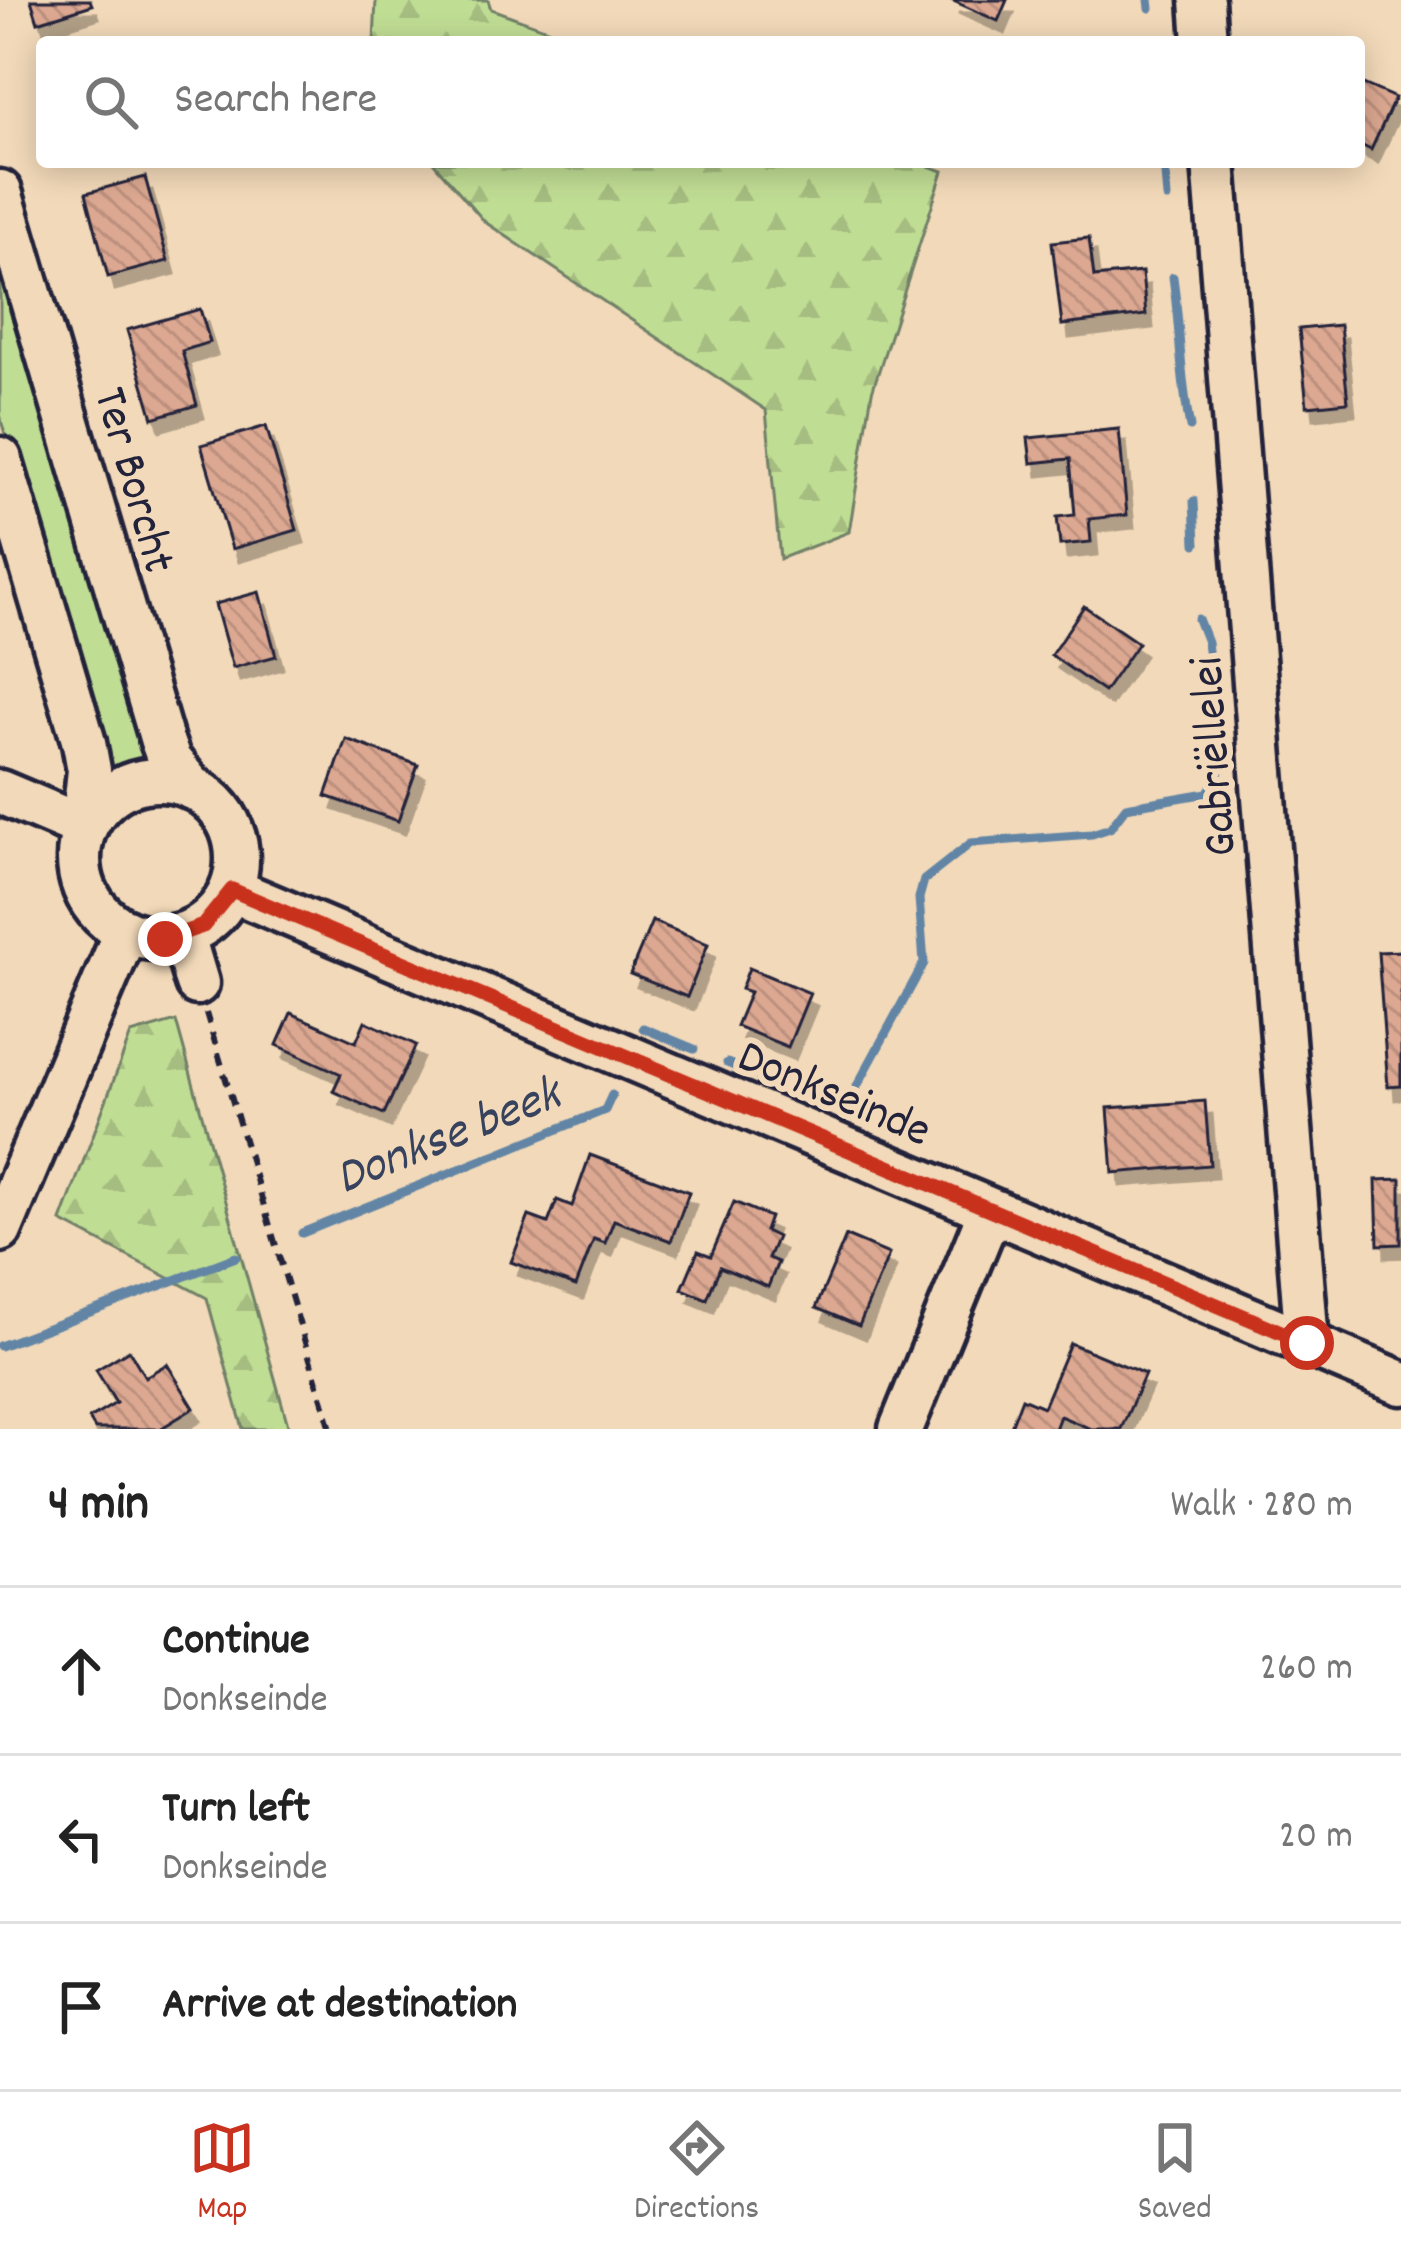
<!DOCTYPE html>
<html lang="en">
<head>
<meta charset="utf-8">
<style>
	body { margin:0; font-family:Dekko,sans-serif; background:#f6f6f6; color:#222 }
	.stop { position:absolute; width:36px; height:36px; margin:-27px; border:9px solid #c8321e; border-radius:50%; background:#fff }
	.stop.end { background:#c8321e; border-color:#fff; box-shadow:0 3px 12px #0008 }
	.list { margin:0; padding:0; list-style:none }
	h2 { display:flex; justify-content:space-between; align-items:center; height:156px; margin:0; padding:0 48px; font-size:51px }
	h2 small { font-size:39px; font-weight:400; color:#767676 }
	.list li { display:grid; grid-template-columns:78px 1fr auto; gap:36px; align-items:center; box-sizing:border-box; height:168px; padding:0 48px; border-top:3px solid #e0e0e0 }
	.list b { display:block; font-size:45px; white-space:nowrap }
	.list p { margin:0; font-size:39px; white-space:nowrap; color:#767676 }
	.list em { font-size:39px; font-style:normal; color:#767676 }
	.icon { flex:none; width:66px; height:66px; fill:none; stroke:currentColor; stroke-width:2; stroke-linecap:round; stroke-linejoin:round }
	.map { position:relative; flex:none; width:1401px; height:1429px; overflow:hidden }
	.search { position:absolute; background:#fff; box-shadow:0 6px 30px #0003; left:36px; right:36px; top:36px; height:132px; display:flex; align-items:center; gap:30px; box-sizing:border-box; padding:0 42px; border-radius:12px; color:#767676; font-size:45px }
	.sheet { height:660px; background:#fff }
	nav { display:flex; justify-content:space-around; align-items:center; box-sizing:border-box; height:168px; border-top:3px solid #e0e0e0; background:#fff; font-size:33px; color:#767676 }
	nav a { display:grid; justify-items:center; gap:6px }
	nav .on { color:#c8321e }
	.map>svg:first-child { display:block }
	.grass { fill:#c0dd94; stroke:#718068; stroke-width:3 }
	.forest { fill:url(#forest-firs); stroke:#718068; stroke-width:3 }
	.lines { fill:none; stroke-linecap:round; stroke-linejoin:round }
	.stream { stroke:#6285a5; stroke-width:9 }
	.building { fill:url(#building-back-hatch); stroke:#22223b; stroke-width:3; filter:url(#shadow) }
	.minor-casing { stroke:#22223b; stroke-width:51 }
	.path { stroke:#22223b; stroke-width:6; stroke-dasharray:12 9; stroke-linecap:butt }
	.minor { stroke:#f2d9b9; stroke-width:42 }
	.route { stroke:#c8321e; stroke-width:15 }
	.labels { text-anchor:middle; stroke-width:12; stroke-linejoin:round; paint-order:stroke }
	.street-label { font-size:48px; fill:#22223b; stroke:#f2d9b9 }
	.water-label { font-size:51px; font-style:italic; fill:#37435e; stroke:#f2d9b9 }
</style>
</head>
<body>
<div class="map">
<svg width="1401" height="1429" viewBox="0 0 1401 1429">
	<defs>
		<pattern id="forest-firs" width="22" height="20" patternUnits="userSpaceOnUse" patternTransform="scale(3)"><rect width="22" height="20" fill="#c0dd94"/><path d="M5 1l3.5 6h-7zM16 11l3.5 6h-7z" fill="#a5bd80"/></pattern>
		<pattern id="building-back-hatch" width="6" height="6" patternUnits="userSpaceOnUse" patternTransform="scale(3)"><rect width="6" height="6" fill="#dca891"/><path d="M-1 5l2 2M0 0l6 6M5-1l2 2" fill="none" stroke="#bc907e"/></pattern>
		<filter id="shadow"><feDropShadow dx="7" dy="13" stdDeviation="0" flood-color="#0004"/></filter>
	</defs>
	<rect width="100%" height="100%" fill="#f2d9b9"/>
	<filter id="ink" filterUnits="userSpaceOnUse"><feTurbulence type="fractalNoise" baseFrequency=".00833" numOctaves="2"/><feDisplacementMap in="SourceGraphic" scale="24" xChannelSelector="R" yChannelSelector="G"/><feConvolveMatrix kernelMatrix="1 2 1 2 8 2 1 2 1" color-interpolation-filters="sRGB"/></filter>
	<g filter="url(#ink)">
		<path class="grass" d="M0,226L149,757C139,772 127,775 111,769L99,752L0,417Z"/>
		<g class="forest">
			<path d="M376,0H488L491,9L583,42H374Z"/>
			<path d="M433,162H917L943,171L872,392L849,532L780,559L766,410L485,222Z"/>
			<path d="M176,1021L289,1429H243L207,1298L61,1221L131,1034Z"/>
		</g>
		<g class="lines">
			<g class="stream">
				<path d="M1149,0L1150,8"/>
				<path d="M1164,162L1167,198"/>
				<path d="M1173,277C1180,327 1180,377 1190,427"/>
				<path d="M1194,501L1196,544"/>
				<path d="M643,1028L694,1049"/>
				<path d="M727,1063L844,1110L924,963L919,898L924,880L971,843L1092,834L1110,828L1126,807L1207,793L1217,779L1221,762L1207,642L1198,619"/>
				<path d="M302,1233L605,1110L612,1095"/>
				<path d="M0,1346L236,1257"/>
			</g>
		</g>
		<g class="building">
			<path d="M31,0H90L92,5L38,22Z"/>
			<path d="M951,0H1007L998,21Z"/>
			<path d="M1359,82L1395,98L1371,150L1359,144Z"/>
			<path d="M145,177L168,261L108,277L86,193Z"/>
			<path d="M1089,238L1094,277L1142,272L1146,315L1062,325L1052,242Z"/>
			<path d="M200,309L210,342L182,351L197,405L153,418L127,330Z"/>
			<path d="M1340,325L1348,402L1307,406L1299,329Z"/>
			<path d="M266,426L297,530L232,549L201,445Z"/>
			<path d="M1119,429L1127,515L1089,519L1091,542L1060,545L1057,517L1075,515L1070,459L1031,463L1028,438Z"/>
			<path d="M259,592L276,656L233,668L215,604Z"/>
			<path d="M1084,606L1138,643L1104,692L1051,655Z"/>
			<path d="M346,739L418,765L398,821L326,796Z"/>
			<path d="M652,921L708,944L687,997L630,974Z"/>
			<path d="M1401,951V1086L1388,1087L1378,952Z"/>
			<path d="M749,968L810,993L788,1047L736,1026L750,992L741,989Z"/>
			<path d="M291,1013L356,1042L365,1021L416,1045L384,1114L333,1091L341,1074L277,1045Z"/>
			<path d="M1205,1101L1210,1165L1113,1173L1108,1108Z"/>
			<path d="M590,1155L689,1192L671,1241L614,1220L605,1243L594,1239L576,1286L511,1262L529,1216L548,1223L557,1200L572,1206Z"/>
			<path d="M1401,1179V1244L1378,1245L1376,1180Z"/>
			<path d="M734,1202L770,1217L765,1231L777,1237L768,1258L778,1262L768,1287L720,1267L707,1299L682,1289L698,1251L711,1256Z"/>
			<path d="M846,1236L889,1254L859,1326L816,1308Z"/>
			<path d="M1070,1343L1145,1374L1121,1429H1091L1060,1416L1055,1429H1010L1022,1398L1043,1407Z"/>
			<path d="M129,1350L145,1377L167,1364L194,1408L160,1429H95L89,1419L116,1403L96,1370Z"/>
		</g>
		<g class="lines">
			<defs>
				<g id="minor">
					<path d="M1202,0L1205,42"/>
					<path d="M1214,162L1307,1343"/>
					<path d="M0,192L162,741L169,760L192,788"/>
					<path d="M0,459L84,743L89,770L83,827"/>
					<circle cx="158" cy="859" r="79"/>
					<path d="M0,792L83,827"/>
					<path d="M232,890L1401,1383"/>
					<path d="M183,936L197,983"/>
					<path d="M0,1230L126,931"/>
					<path d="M901,1429L990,1211"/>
				</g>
			</defs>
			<use href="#minor" class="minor-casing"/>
			<path class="path" d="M206,1013L331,1429"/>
			<use href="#minor" class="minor"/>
		</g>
	</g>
	<g class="lines" filter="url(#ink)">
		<path class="route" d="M165,939L203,926L232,890L1307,1343"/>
	</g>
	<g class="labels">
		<g class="street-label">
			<text transform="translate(138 479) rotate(74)" y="17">Ter Borcht</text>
			<text transform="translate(1210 757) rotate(-94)" y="17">Gabriëllelei</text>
			<text transform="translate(836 1090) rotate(23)" y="17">Donkseinde</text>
		</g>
		<g class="water-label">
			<text transform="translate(446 1132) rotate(-22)" y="18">Donkse beek</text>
		</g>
	</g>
</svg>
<div class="stop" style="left:1307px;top:1343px"></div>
<div class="stop end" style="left:165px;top:939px"></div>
<div class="search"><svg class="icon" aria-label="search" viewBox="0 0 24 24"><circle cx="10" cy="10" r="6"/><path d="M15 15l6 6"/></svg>Search here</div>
</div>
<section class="sheet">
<h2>4 min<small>Walk · 280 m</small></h2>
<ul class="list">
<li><svg class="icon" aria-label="ahead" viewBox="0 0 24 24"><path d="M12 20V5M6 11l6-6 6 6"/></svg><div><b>Continue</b><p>Donkseinde</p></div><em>260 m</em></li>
<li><svg class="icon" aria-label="left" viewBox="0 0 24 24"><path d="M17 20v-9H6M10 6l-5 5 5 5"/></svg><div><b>Turn left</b><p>Donkseinde</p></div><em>20 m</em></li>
<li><svg class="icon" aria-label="arrive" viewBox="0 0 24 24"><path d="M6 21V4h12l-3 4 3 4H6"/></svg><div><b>Arrive at destination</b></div></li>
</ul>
</section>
<nav>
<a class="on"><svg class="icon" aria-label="map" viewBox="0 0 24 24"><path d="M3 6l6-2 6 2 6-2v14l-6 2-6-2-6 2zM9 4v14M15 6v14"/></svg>Map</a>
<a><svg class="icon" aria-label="directions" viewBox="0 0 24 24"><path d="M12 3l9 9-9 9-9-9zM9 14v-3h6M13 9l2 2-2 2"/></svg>Directions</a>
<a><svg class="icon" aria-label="saved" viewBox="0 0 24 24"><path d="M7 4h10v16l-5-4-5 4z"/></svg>Saved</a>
</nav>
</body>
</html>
